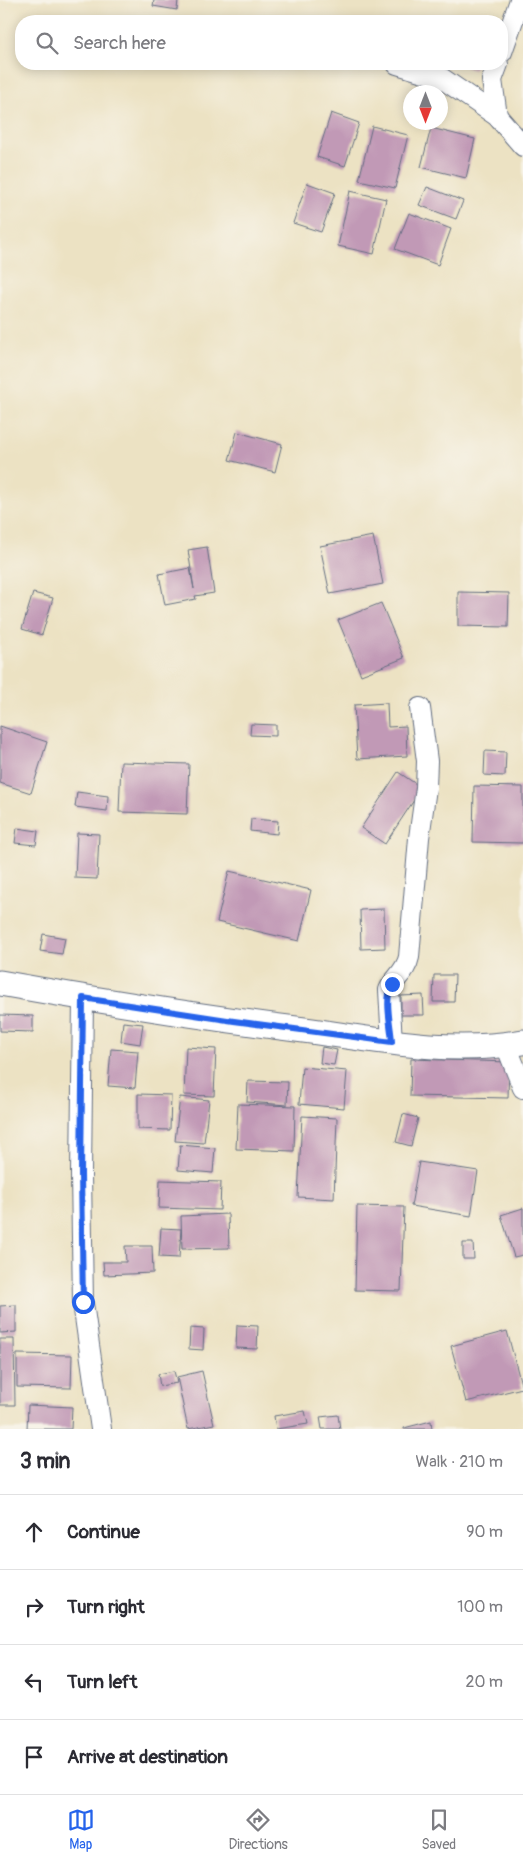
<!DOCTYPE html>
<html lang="en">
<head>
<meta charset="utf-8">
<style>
	body { margin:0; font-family:Pangolin,sans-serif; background:#f7f7f7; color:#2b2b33 }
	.compass { position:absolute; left:403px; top:85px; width:45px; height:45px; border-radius:50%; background:#fff; box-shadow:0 2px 12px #0003; rotate:180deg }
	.stop { position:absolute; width:15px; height:15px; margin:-11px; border:4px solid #2563eb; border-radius:50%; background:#fff }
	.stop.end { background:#2563eb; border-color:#fff; box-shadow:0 1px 5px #0008 }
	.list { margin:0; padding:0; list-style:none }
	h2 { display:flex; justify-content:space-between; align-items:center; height:65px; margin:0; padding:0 20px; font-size:21px }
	h2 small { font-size:16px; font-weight:400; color:#7c7c81 }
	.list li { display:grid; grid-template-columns:32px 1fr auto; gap:15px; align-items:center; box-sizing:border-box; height:75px; padding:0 20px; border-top:1px solid #e1e1e2 }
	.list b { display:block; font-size:19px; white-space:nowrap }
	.list em { font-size:16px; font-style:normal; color:#7c7c81 }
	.icon { flex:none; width:28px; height:28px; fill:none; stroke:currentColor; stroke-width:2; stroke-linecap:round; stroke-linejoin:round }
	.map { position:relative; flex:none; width:523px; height:1429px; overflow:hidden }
	.search { position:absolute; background:#fff; box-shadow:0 2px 12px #0003; left:15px; right:15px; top:15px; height:55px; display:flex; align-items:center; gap:12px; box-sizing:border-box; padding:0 18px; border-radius:20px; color:#7c7c81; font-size:19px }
	.sheet { height:365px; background:#fff }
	nav { display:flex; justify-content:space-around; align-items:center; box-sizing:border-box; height:70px; border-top:1px solid #e1e1e2; background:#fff; font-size:14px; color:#7c7c81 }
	nav a { display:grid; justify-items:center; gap:2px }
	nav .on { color:#2563eb }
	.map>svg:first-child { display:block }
	.building { fill:#c199b6 }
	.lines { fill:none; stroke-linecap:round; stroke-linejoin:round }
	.minor-casing { stroke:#646e81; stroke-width:22 }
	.tertiary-casing { stroke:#646e81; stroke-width:27 }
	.minor { stroke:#fff; stroke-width:20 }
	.tertiary { stroke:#fff; stroke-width:25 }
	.route { stroke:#2563eb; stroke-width:6 }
</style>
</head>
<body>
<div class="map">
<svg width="523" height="1429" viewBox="0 0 523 1429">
	<rect width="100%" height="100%" fill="#f7f3e8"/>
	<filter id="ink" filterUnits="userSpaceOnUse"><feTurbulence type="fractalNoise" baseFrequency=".02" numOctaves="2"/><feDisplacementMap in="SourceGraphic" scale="10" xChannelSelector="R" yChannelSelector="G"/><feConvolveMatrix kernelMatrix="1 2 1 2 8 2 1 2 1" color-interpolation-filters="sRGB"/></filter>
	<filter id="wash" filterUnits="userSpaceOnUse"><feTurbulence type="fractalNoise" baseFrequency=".0096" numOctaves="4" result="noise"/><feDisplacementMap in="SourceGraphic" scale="20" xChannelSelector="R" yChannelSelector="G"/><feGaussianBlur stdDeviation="1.12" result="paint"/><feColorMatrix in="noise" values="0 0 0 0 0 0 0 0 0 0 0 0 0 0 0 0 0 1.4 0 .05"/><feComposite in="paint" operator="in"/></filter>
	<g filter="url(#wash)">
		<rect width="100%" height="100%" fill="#ece2c3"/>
		<g id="blocks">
			<g class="building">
				<path d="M154,0H178L177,10L153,6Z"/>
				<path d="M456,64H476L474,70Z"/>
				<path d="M331,113L359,123L345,166L317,157Z"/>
				<path d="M372,126L408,135L395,188L359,180Z"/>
				<path d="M431,128L475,139L466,178L421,167Z"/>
				<path d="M307,183L335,193L321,232L293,223Z"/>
				<path d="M427,187L463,201L456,219L419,205Z"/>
				<path d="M350,191L386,199L374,254L338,246Z"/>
				<path d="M409,213L451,229L438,265L395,249Z"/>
				<path d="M237,432L282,444L275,472L229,460Z"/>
				<path d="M373,536L383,584L330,594L320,546Z"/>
				<path d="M207,547L214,593L195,596L196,599L165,605L159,574L190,568L194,589L188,550Z"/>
				<path d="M458,592L509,593L508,627L458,626Z"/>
				<path d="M33,593L53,598L42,635L22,629Z"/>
				<path d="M381,603L404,658L361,675L338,620Z"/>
				<path d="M387,703L388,727L406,726L407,756L357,759L354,705Z"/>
				<path d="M251,724L276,725V736L250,735Z"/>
				<path d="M0,726L47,742L31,793L0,783Z"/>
				<path d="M485,751L506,752L505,776L484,775Z"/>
				<path d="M121,762L189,764L187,814L119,812Z"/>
				<path d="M398,772L422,788L385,844L361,828Z"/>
				<path d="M474,786L523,787V843L473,842Z"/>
				<path d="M77,792L108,796L107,811L75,807Z"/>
				<path d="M251,819L278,821L277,834L250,831Z"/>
				<path d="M17,828L38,831L36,845L15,843Z"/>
				<path d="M77,833L99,834L97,879L75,878Z"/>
				<path d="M229,871L311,890L299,941L217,922Z"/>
				<path d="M384,909L385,948L361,949L360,910Z"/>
				<path d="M43,934L65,938L62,954L40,951Z"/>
				<path d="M434,975H455L454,1002H433Z"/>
				<path d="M423,995L424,1015H401V996Z"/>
				<path d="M0,1015L33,1016V1032L0,1031Z"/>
				<path d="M123,1022L143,1024L140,1044L121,1041Z"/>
				<path d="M186,1047L216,1049L214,1096L184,1095Z"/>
				<path d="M322,1047L337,1050L334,1065L320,1063Z"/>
				<path d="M111,1049L138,1051L135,1088L108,1086Z"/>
				<path d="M411,1059L509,1062L508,1098L410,1096Z"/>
				<path d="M302,1067L347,1071L344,1108L299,1104Z"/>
				<path d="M248,1081L288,1082L287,1105L247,1102Z"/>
				<path d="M138,1094L171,1095L170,1130L138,1129Z"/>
				<path d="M180,1097L209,1100L204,1143L175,1141Z"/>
				<path d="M238,1104L295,1106L294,1151L236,1149Z"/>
				<path d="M403,1114L418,1118L411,1146L396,1142Z"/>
				<path d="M302,1116L337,1118L334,1199L298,1197Z"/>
				<path d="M180,1145L215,1148L213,1173L178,1170Z"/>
				<path d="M419,1162L478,1171L471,1216L411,1206Z"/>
				<path d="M160,1180L221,1182L220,1210L159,1208Z"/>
				<path d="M357,1206L404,1207L401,1291L355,1290Z"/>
				<path d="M523,1208V1255L514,1257L501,1215Z"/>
				<path d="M228,1214L229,1248L182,1249L181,1216Z"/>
				<path d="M161,1228L181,1229L179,1258L159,1257Z"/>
				<path d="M463,1243H473L474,1259H463Z"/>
				<path d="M125,1246H152L153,1273L104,1275L103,1262H126Z"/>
				<path d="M16,1305V1332L0,1333V1306Z"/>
				<path d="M237,1325L258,1326L257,1349L236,1348Z"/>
				<path d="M190,1328L204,1329L203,1350L189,1349Z"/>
				<path d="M507,1331L522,1388L466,1402L451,1346Z"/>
				<path d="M0,1339H14L15,1405H0Z"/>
				<path d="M17,1354L72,1355L71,1388L17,1387Z"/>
				<path d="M174,1371L177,1383L160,1386L158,1374Z"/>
				<path d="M202,1371L214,1424L188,1429L177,1377Z"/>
				<path d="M28,1405L72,1407L71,1429H27Z"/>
				<path d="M305,1411L308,1424L276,1429L274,1416Z"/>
				<path d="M338,1415L340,1429H322L320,1417Z"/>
				<path d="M431,1421L432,1429H404V1428Z"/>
			</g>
		</g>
	</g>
	<g filter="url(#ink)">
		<use href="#blocks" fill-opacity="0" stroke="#646e81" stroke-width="1"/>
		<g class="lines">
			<defs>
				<g id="minor">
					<path d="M502,52L520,0"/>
					<path d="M397,64L440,77L497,116L523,146"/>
					<path d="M497,116L492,80L498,64"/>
					<path d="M83,998L81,1174L83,1303L101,1429"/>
					<path d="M392,1042L389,990C395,977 406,972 409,957L419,838L426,788L427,761L420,708"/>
					<path d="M506,1045L523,1088"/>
				</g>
				<path id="tertiary" d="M0,983C101,1001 202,1017 304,1030C376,1040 451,1055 523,1042"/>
			</defs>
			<use href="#minor" class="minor-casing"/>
			<use href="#tertiary" class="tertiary-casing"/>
			<use href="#minor" class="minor"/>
			<use href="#tertiary" class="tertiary"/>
		</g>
	</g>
	<g class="lines" filter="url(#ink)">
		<path class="route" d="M83,1302L81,1174L83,998L234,1021L392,1042C391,1025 384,1000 392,984"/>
	</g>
</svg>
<svg class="compass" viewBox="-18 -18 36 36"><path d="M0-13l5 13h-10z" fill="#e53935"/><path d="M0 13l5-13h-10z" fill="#7c7c81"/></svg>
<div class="stop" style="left:83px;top:1302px"></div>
<div class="stop end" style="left:392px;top:984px"></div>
<div class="search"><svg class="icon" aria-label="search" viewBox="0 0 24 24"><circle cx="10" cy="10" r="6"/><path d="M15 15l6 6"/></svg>Search here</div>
</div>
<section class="sheet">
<h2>3 min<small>Walk · 210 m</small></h2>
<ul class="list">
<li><svg class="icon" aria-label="ahead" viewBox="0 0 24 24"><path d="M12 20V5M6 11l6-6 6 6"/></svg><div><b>Continue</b></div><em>90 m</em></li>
<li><svg class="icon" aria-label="right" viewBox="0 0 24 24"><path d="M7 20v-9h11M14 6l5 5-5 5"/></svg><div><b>Turn right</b></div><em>100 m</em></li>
<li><svg class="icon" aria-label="left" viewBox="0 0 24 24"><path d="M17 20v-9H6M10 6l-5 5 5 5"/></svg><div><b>Turn left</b></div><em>20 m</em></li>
<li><svg class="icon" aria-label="arrive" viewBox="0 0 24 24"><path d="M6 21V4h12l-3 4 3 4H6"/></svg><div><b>Arrive at destination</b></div></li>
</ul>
</section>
<nav>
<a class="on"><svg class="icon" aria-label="map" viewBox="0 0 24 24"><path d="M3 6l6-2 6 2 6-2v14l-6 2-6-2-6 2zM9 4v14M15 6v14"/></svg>Map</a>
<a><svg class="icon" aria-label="directions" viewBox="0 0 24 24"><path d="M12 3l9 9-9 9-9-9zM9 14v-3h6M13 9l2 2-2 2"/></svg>Directions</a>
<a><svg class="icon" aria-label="saved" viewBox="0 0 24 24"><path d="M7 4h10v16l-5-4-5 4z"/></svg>Saved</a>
</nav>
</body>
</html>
